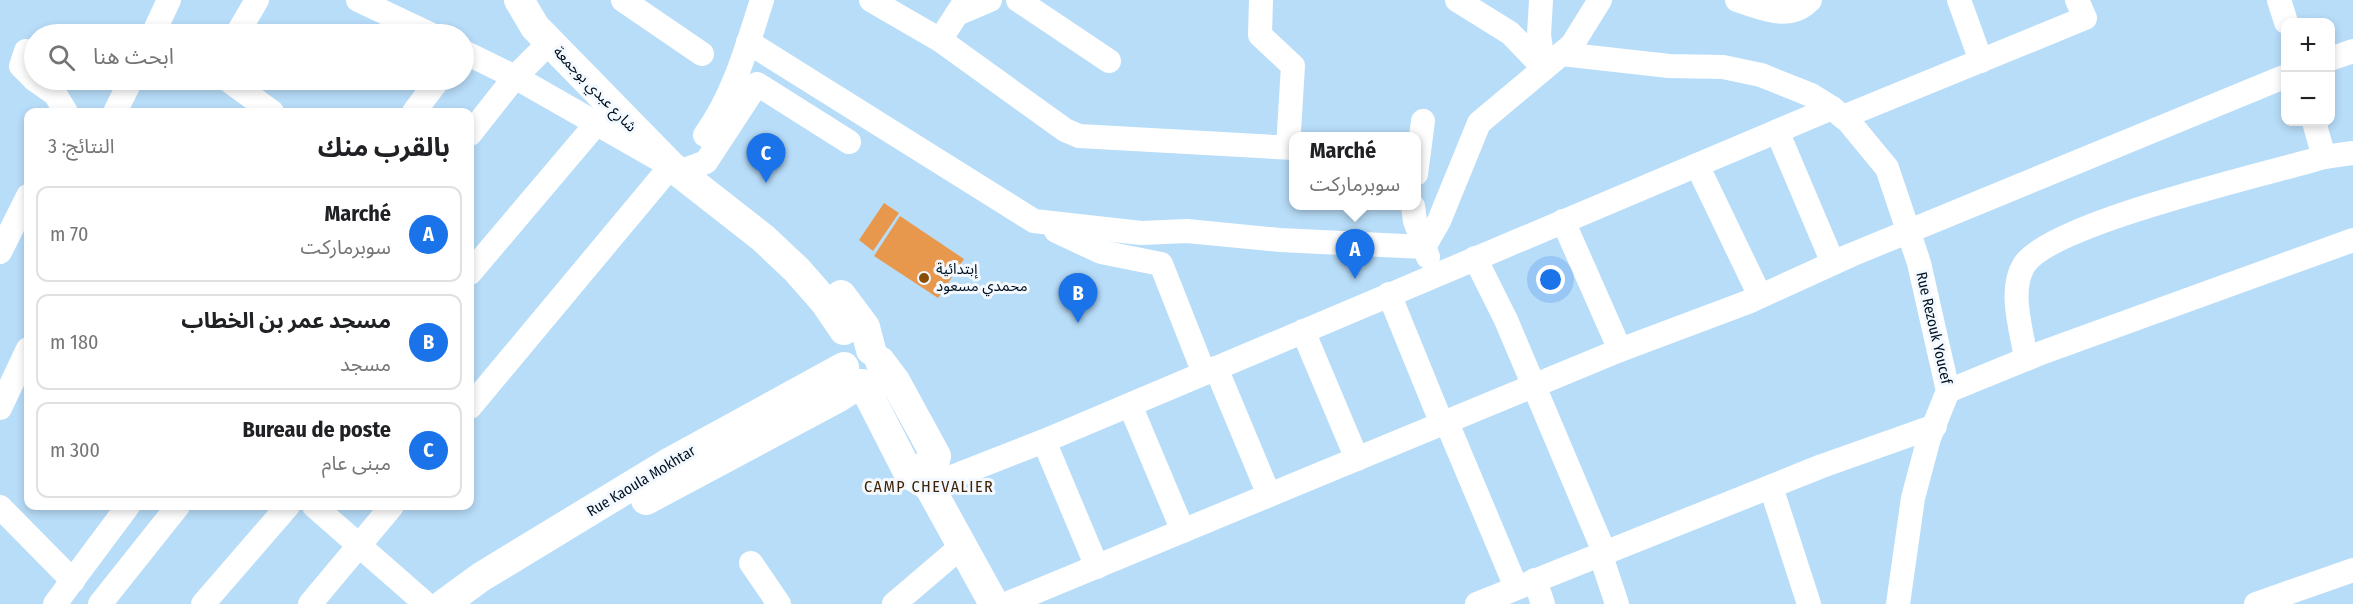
<!DOCTYPE html>
<html lang="ar">
<head>
<meta charset="utf-8">
<style>
	body { margin:0; font-family:"Fira Sans Condensed","Noto Sans Arabic",sans-serif; background:#f2f2f2; color:#202124; direction:rtl }
	.controls { position:absolute; right:18px; top:18px; display:grid; overflow:hidden; border-radius:12px; box-shadow:0 3px 9px #0003 }
	.controls button { width:54px; height:54px; display:grid; place-items:center; padding:0; border:0; border-bottom:2px solid #e0e0e0; background:#fff; color:#202124; font:30px sans-serif }
	.you { position:absolute; left:1551px; top:280px; width:21px; height:21px; margin:-15px; border:4px solid #fff; border-radius:50%; background:#1a73e8; box-shadow:0 0 0 9px #1a73e833 }
	.badge { display:grid; place-items:center; width:39px; height:39px; border-radius:50%; background:#1a73e8; color:#fff; font-size:20px; font-weight:700 }
	.pin { position:absolute; translate:-50% -50px; filter:drop-shadow(0 2px 3px #0008) }
	.pin::after { content:''; position:absolute; top:32px; width:21px; height:18px; background:inherit; clip-path:polygon(0 0,100% 0,50% 100%) }
	.popup { position:absolute; left:1289px; top:132px; width:132px; height:78px; box-sizing:border-box; display:grid; place-content:center; border-radius:12px; background:#fff; filter:drop-shadow(0 2px 4px #0005); font-size:20px; white-space:nowrap; color:#757577 }
	.popup b { font-size:22px; color:#202124 }
	.popup::after { content:''; position:absolute; left:50%; top:100%; margin-left:-12px; border:12px solid transparent; border-top-color:#fff }
	.list { margin:0; padding:0; list-style:none }
	h2 { display:flex; justify-content:space-between; align-items:center; height:78px; margin:0; padding:0 24px; font-size:26px }
	h2 small { font-size:20px; font-weight:400; color:#757577 }
	.list li { display:grid; grid-template-columns:39px 1fr auto; gap:18px; align-items:center; box-sizing:border-box; height:96px; margin:0 12px 12px; padding:0 12px; border:2px solid #e0e0e0; border-radius:12px }
	.list b { display:block; font-size:22px; white-space:nowrap }
	.list p { margin:0; font-size:20px; white-space:nowrap; color:#757577 }
	.list em { font-size:20px; font-style:normal; color:#757577 }
	.icon { flex:none; width:33px; height:33px; fill:none; stroke:currentColor; stroke-width:2; stroke-linecap:round; stroke-linejoin:round }
	.map { position:relative; flex:none; width:2353px; height:604px; overflow:hidden; direction:ltr }
	.search { position:absolute; background:#fff; box-shadow:0 3px 9px #0003; left:24px; top:24px; width:450px; height:66px; display:flex; align-items:center; gap:15px; box-sizing:border-box; padding:0 21px; border-radius:33px; color:#757577; font-size:22px }
	.panel { position:absolute; background:#fff; box-shadow:0 3px 9px #0003; left:24px; top:108px; width:450px; height:402px; border-radius:12px; direction:rtl }
	.map>svg:first-child { display:block }
	.green { fill:#e8984d }
	.lines { fill:none; stroke-linecap:round; stroke-linejoin:round }
	.minor { stroke:#fff; stroke-width:24 }
	.major { stroke:#fff; stroke-width:30 }
	.poi-dot { fill:#884d06; stroke:#f3f9fe; stroke-width:2 }
	.labels { text-anchor:middle; stroke-width:6; stroke-linejoin:round; paint-order:stroke }
	.street-label { font-size:15px; fill:#012; stroke:#f3f9fe }
	.poi-label { font-size:15px; fill:#012; stroke:#f3f9fe; text-anchor:start }
	.neighbourhood-label { font-size:16px; letter-spacing:1.5px; fill:#412407; stroke:#f3f9fe }
</style>
</head>
<body>
<div class="map">
<svg width="2353" height="604" viewBox="0 0 2353 604">
	<rect width="100%" height="100%" fill="#b8ddf9"/>
	<g class="green">
		<path d="M884,203L899,213L873,251L859,240Z"/>
		<path d="M900,216L964,259L938,298L874,256Z"/>
	</g>
	<g class="lines">
		<g class="minor">
			<path d="M358,0L430,34"/>
			<path d="M623,0L702,54"/>
			<path d="M871,0L940,40L1065,130L1079,136L1294,148"/>
			<path d="M1018,0L1109,61"/>
			<path d="M1261,0L1260,35L1293,66L1288,147"/>
			<path d="M1457,0L1510,33L1544,68"/>
			<path d="M1541,0L1539,35L1544,68"/>
			<path d="M1737,0C1763,8 1789,22 1810,0"/>
			<path d="M1959,0L1981,61"/>
			<path d="M2279,0L2286,22"/>
			<path d="M957,14L990,0"/>
			<path d="M153,34L169,0"/>
			<path d="M237,34L257,0"/>
			<path d="M940,40L966,0"/>
			<path d="M748,42L1034,221L1141,233L1187,231L1280,240L1424,247L1439,221L1479,123L1572,45L1600,0"/>
			<path d="M26,51L21,66L34,79"/>
			<path d="M464,52L515,77L671,166L470,407"/>
			<path d="M1562,54L1669,66L1723,67L1761,75L1811,95L1832,108L1849,122L1887,168L1919,263L1948,391L1929,438L1913,498L1898,604"/>
			<path d="M2330,59L2353,51"/>
			<path d="M35,80L55,94L66,112"/>
			<path d="M228,80L272,112"/>
			<path d="M115,112L131,80"/>
			<path d="M414,112L438,80"/>
			<path d="M1843,117L2085,18L2077,0"/>
			<path d="M2314,122L2324,157"/>
			<path d="M1777,131L1833,263"/>
			<path d="M470,134L515,77L550,42"/>
			<path d="M705,135C734,95 747,46 762,0"/>
			<path d="M1697,165L1760,296"/>
			<path d="M679,172L706,162L757,84L849,142"/>
			<path d="M1416,174L1423,121"/>
			<path d="M1413,206L1415,221L1428,257"/>
			<path d="M1563,221L1620,350"/>
			<path d="M1056,231L1101,252L1161,264L1204,373"/>
			<path d="M0,252L28,196"/>
			<path d="M1475,258L1506,320L1605,554"/>
			<path d="M470,273L597,123"/>
			<path d="M1389,294L1442,424"/>
			<path d="M1303,331L1357,459"/>
			<path d="M2026,359C2022,331 2008,291 2024,265C2050,223 2268,174 2324,157L2353,153"/>
			<path d="M1216,368L1269,495"/>
			<path d="M1948,391L2041,353L2353,240"/>
			<path d="M1130,405L1183,531"/>
			<path d="M0,408L28,349"/>
			<path d="M1447,423L1516,587"/>
			<path d="M1044,441L1097,567"/>
			<path d="M929,486L1044,441L1832,108"/>
			<path d="M1771,487L1809,604"/>
			<path d="M314,506L426,604"/>
			<path d="M0,507L73,581"/>
			<path d="M1601,556L1617,604"/>
			<path d="M751,563L779,604"/>
			<path d="M1535,580L1543,604"/>
			<path d="M55,604L128,506"/>
			<path d="M100,604L178,506"/>
			<path d="M203,604L288,506"/>
			<path d="M310,604L392,506"/>
			<path d="M894,604L962,546"/>
			<path d="M1006,604L1620,350L1748,302L1851,255L2286,76"/>
			<path d="M1477,604L1822,466L1935,426"/>
			<path d="M2256,604L2353,570"/>
		</g>
		<g class="major">
			<path d="M519,0L535,27L671,166L763,238L797,270L825,302L844,330"/>
			<path d="M841,295L865,327L871,350"/>
			<path d="M863,384L909,474L929,486L936,456L895,381L880,361"/>
			<path d="M923,467L929,486L994,604"/>
			<path d="M646,500L837,398L859,384"/>
			<path d="M444,604L481,577L667,464L844,367"/>
		</g>
	</g>
	<circle class="poi-dot" cx="924" cy="278" r="6"/>
	<g class="labels">
		<g class="street-label">
			<text transform="translate(595 89) rotate(46)" y="5">شارع عبدي بوجمعة</text>
			<text transform="translate(1934 328) rotate(77)" y="5">Rue Rezouk Youcef</text>
			<text transform="translate(641 481) rotate(-31)" y="5">Rue Kaoula Mokhtar</text>
		</g>
		<g class="poi-label">
			<text x="936" y="274">إبتدائية<tspan x="936" dy="17">محمدي مسعود</tspan></text>
		</g>
		<g class="neighbourhood-label">
			<text x="929" y="492">CAMP CHEVALIER</text>
		</g>
	</g>
</svg>
<div class="controls">
<button>+</button>
<button>−</button>
</div>
<div class="you"></div>
<div class="pin badge" style="left:1355px;top:279px">A</div>
<div class="popup"><b>Marché</b>سوبرماركت</div>
<div class="pin badge" style="left:1078px;top:323px">B</div>
<div class="pin badge" style="left:766px;top:183px">C</div>
<div class="search"><svg class="icon" aria-label="search" viewBox="0 0 24 24"><circle cx="10" cy="10" r="6"/><path d="M15 15l6 6"/></svg>ابحث هنا</div>
<section class="panel">
<h2>بالقرب منك<small>النتائج: 3</small></h2>
<ul class="list">
<li><span class="badge">A</span><div><b>Marché</b><p>سوبرماركت</p></div><em>70 m</em></li>
<li><span class="badge">B</span><div><b>مسجد عمر بن الخطاب</b><p>مسجد</p></div><em>180 m</em></li>
<li><span class="badge">C</span><div><b>Bureau de poste</b><p>مبنى عام</p></div><em>300 m</em></li>
</ul>
</section>
</div>
</body>
</html>
